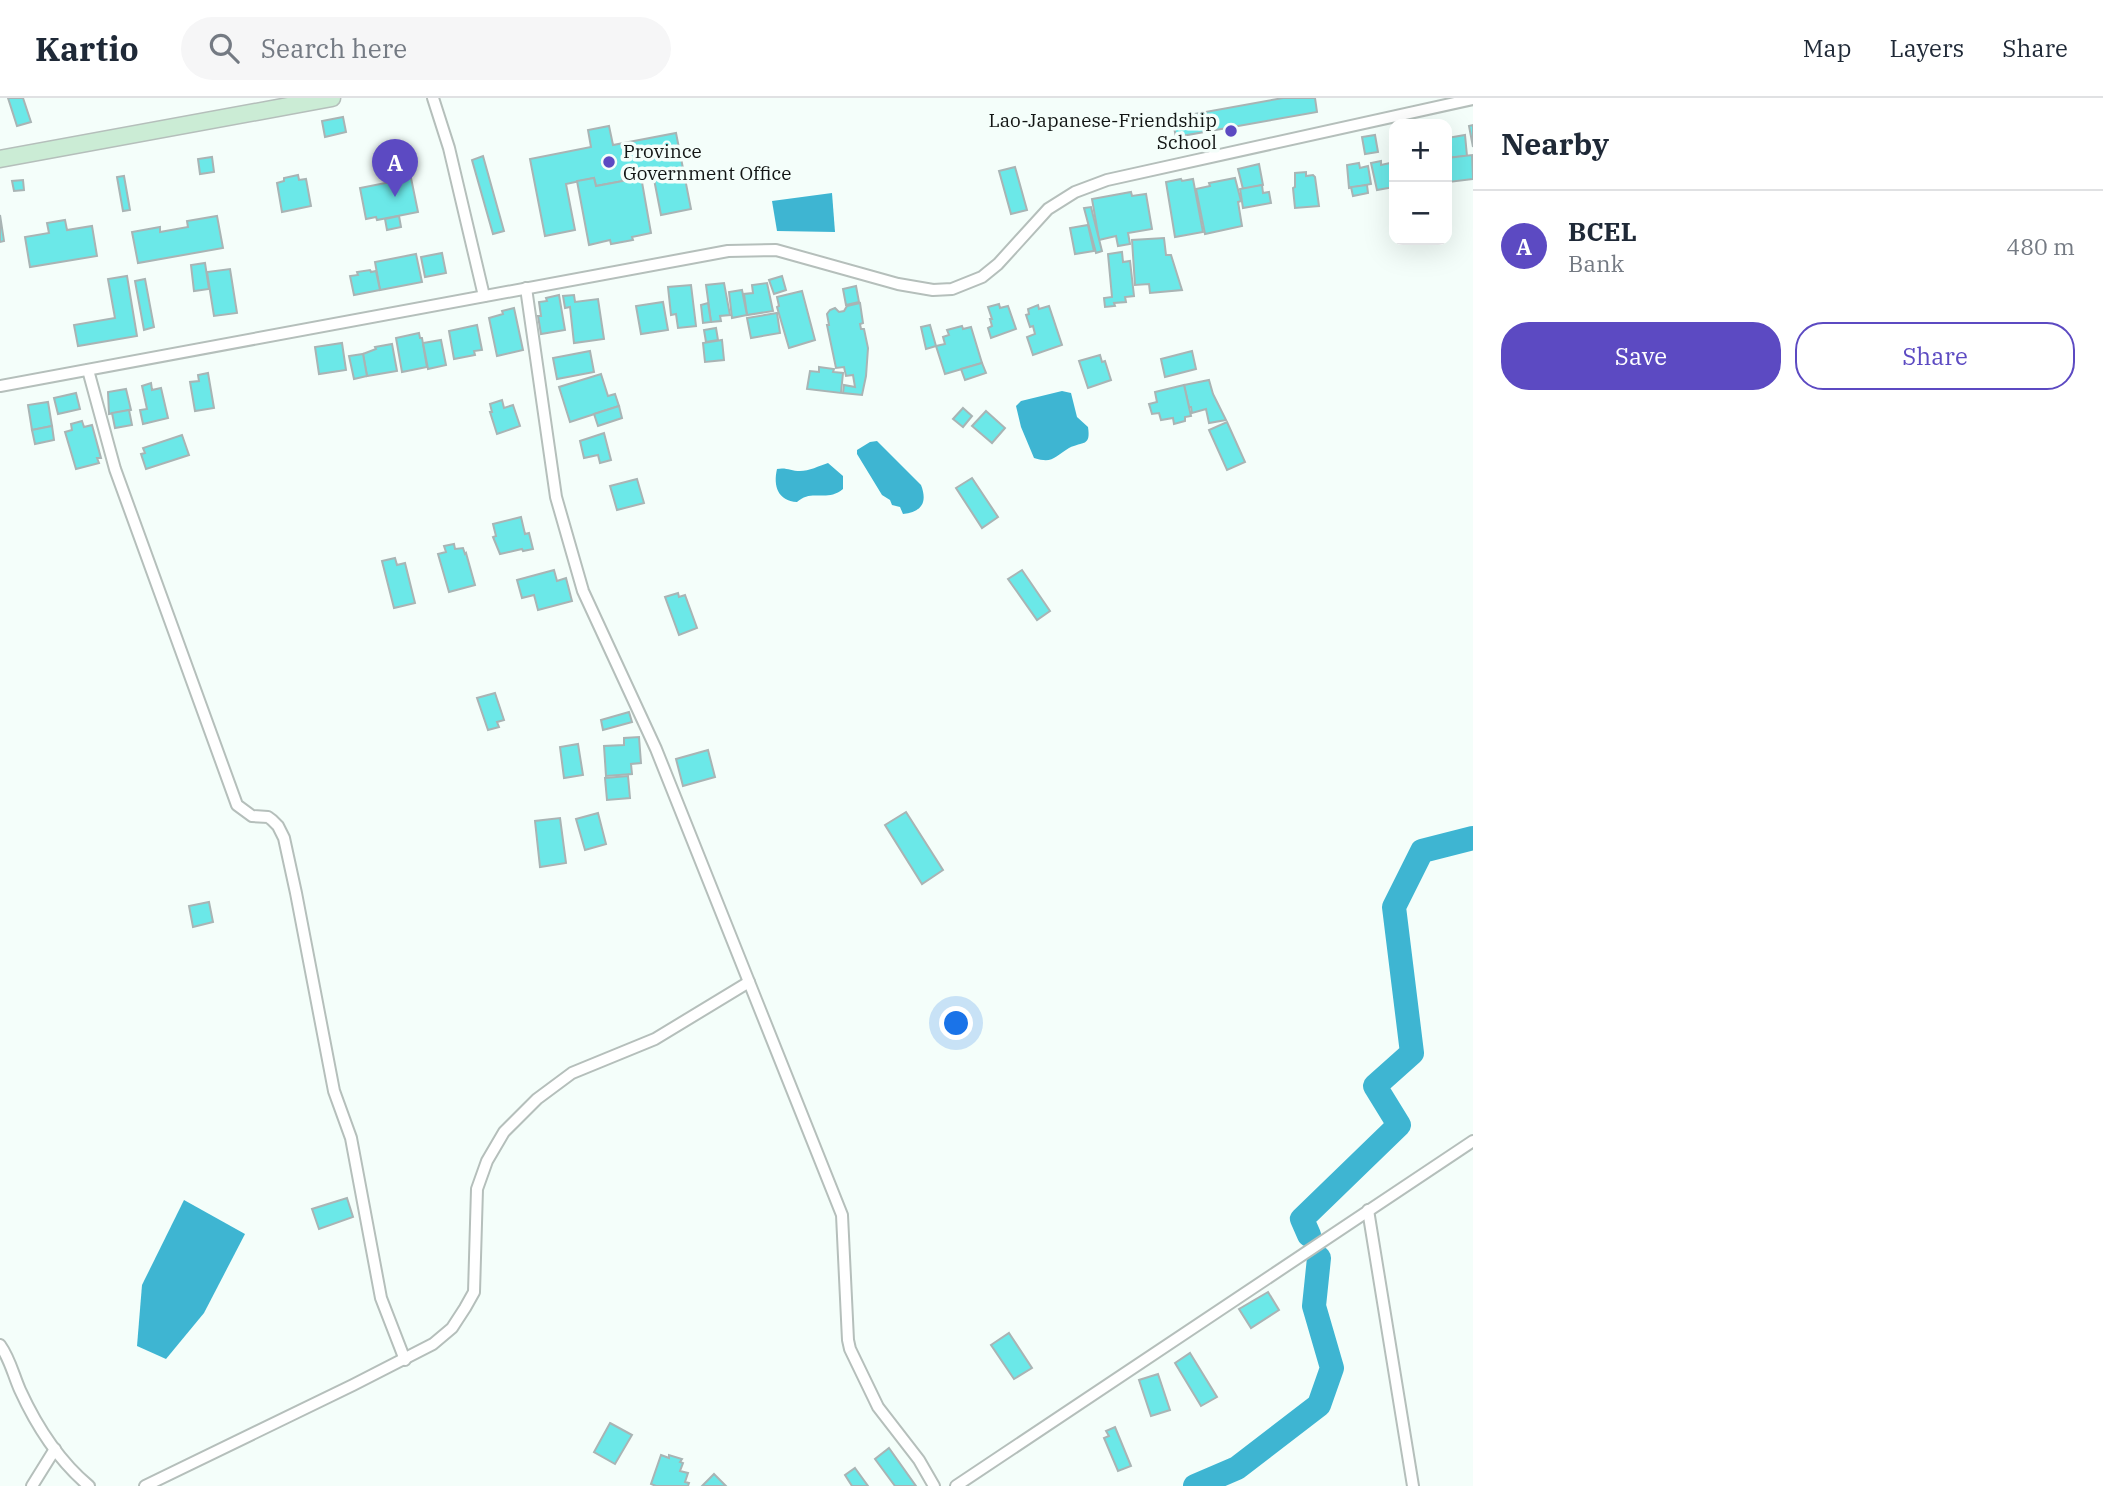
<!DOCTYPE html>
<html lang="en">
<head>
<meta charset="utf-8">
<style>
	body { margin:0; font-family:"IBM Plex Serif",serif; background:#f6f6f7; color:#1f2937 }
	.controls { position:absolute; right:21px; top:21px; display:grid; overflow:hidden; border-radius:14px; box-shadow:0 7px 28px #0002 }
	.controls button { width:63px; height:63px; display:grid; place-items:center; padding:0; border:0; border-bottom:2px solid #e0e1e3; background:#fff; color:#1f2937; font:35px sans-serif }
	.you { position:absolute; left:957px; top:926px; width:24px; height:24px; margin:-18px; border:5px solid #fff; border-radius:50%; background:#1a73e8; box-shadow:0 0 0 10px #1a73e833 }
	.badge { display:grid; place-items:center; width:46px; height:46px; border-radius:50%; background:#5c4ac2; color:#fff; font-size:23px; font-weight:700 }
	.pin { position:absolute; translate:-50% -58px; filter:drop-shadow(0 2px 4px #0008) }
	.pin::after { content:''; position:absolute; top:37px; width:24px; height:21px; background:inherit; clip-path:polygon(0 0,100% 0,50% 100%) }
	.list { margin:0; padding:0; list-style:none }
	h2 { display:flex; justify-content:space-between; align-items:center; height:91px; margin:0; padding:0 28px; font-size:30px }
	h2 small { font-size:23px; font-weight:400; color:#747a83 }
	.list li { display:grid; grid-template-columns:46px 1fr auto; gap:21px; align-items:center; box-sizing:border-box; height:112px; padding:0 28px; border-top:2px solid #e0e1e3 }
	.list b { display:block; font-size:26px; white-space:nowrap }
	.list p { margin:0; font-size:23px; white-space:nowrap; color:#747a83 }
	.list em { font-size:23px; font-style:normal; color:#747a83 }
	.actions { display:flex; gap:14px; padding:21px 28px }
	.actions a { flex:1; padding:16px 0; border:2px solid #5c4ac2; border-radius:28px; text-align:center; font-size:24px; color:#5c4ac2 }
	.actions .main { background:#5c4ac2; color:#fff }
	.icon { flex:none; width:38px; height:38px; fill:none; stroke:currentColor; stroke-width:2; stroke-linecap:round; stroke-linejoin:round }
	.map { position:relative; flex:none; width:1473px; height:1388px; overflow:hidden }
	header { display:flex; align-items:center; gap:42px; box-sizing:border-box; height:98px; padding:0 35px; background:#fff; border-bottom:2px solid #e0e1e3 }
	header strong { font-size:33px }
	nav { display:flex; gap:38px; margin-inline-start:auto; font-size:24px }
	.search { width:490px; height:63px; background:#f6f6f7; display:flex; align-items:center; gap:18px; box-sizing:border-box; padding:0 24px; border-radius:38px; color:#747a83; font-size:26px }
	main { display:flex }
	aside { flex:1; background:#fff }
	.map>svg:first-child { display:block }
	.water { fill:#3eb5d2 }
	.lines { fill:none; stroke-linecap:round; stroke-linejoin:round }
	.river { stroke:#3eb5d2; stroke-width:24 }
	.building { fill:#6be8e8; stroke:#a9b4b4; stroke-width:2 }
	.street-casing { stroke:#b5bfbb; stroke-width:14 }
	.secondary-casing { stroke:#b5bfbb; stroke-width:19 }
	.street { stroke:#fff; stroke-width:10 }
	.secondary { stroke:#cbecd5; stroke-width:16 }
	.poi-dot { fill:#5c4ac2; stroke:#f4fefa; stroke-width:2.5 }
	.labels { text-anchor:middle; stroke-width:7; stroke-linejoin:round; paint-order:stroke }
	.poi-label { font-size:19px; fill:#121514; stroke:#f4fefa; text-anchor:end }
</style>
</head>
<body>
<header>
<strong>Kartio</strong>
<div class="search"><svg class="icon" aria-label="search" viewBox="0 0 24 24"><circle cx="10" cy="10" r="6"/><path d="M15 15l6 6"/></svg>Search here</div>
<nav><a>Map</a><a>Layers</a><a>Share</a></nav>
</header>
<main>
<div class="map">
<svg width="1473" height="1388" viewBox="0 0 1473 1388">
	<rect width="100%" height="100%" fill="#f4fefa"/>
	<g class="water">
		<path d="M832,95L835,134L777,133L772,103Z"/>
		<path d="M1062,293L1071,295L1077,319L1088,329C1091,349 1083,343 1069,350C1054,359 1053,366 1034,360L1021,329L1016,308L1021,303Z"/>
		<path d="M877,343L921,387C928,405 921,414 903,416L900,409L892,407L890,402L882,397L857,356V352L870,344Z"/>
		<path d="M828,365L843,378V391C826,405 812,390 797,404C778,403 773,388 777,371C786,369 791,373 800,373C809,373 819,368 828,365Z"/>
		<path d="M184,1102L245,1136L204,1215L166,1261L137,1248L142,1187Z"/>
	</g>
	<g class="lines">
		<g class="river">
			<path d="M1309,1137L1302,1121L1399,1027L1375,988L1412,955L1394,809L1422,753L1473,740"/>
			<path d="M1195,1388L1237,1370L1319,1307L1332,1270L1314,1208L1319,1160"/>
		</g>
	</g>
	<g class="building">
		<path d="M8,0H23L31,24L17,28Z"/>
		<path d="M1283,0H1315L1317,14L1176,39L1172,20Z"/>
		<path d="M343,19L346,34L325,39L322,23Z"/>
		<path d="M1473,27V49L1469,28Z"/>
		<path d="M609,28L613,47L676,35L691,111L661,117L652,71L622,77L623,83L596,88L594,80L566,86L575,132L545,138L530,61L591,49L588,32Z"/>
		<path d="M1375,37L1378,54L1365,56L1362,39Z"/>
		<path d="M1465,37L1467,58L1447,60V40Z"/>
		<path d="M1472,57L1473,81L1449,84L1447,60Z"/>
		<path d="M483,58L504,133L493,136L472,62Z"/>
		<path d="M212,59L214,74L200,76L198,61Z"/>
		<path d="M1381,63V67L1390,65L1394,89L1377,92L1371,65Z"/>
		<path d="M1359,65L1360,70L1368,68L1371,86L1349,90L1347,67Z"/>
		<path d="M1259,66L1263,87L1243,91L1238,71Z"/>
		<path d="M1015,69L1027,112L1011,116L999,73Z"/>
		<path d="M640,73L651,135L632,139L633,142L611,146L610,142L589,147L577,83L594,80L596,88L623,83L622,77Z"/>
		<path d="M1306,74V78L1313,77L1315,79L1319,108L1295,110L1293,90L1295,89V75Z"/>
		<path d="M298,77L299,82L306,81L311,108L282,114L277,85L284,83V80Z"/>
		<path d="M124,78L130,112L123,113L117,79Z"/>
		<path d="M411,80L418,114L377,122L376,119L366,121L360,90Z"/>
		<path d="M1235,80L1241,103L1238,104L1242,128L1205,136L1196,91L1210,88L1209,85Z"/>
		<path d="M1181,81L1182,83L1193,81L1203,134L1175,139L1166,84Z"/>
		<path d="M23,82L24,92L14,93L12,83Z"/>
		<path d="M1262,87L1263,95L1269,94L1271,105L1243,110L1240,91Z"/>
		<path d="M1367,87L1368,95L1353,98L1351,89Z"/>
		<path d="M1131,94L1132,98L1146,96L1152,131L1128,135L1130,146L1118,148L1116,138L1099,142L1092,101Z"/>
		<path d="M1091,109L1102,153L1096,155L1084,110Z"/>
		<path d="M0,117L4,143L0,144Z"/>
		<path d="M217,118L223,150L138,165L132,134L160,129V134L188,129L187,123Z"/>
		<path d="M399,118L401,129L387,132L385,121Z"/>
		<path d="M65,122L67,132L92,128L97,158L30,169L25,139L49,135L47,125Z"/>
		<path d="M1088,127L1094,153L1075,156L1070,130Z"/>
		<path d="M1164,140L1166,157H1171L1182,192L1150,195L1149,186L1135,187L1132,142Z"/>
		<path d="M1122,154L1123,164L1130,163L1134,198L1125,199L1126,204L1114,205L1115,208L1105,209L1104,200L1112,199L1108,156Z"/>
		<path d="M442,155L446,175L425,179L421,159Z"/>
		<path d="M416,156L422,184L380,192L375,164Z"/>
		<path d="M205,165L209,191L194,193L191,167Z"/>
		<path d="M230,171L237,215L214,218L207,174Z"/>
		<path d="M370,172L371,174L376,173L380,192L354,197L350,178L358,177L357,174Z"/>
		<path d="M127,178L137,238L78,248L74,227L115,220L108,181Z"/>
		<path d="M782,178L786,192L774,196L769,182Z"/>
		<path d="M145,181L154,229L144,232L135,183Z"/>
		<path d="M724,185L730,217L720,218L721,223L711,224L706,187Z"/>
		<path d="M767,185L773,213L747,217L744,196L753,195L752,187Z"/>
		<path d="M691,187L696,228L678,230L676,216L671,217L668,189Z"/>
		<path d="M856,188L859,204L846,207L843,191Z"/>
		<path d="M742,192L747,217L732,220L729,194Z"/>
		<path d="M802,193L815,242L789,250L777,209L779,208L777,199Z"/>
		<path d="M559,197L565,232L541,236L538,218H541L539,204L547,203L546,200Z"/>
		<path d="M574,197L575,204L598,201L604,241L574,245L570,209L565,210L563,198Z"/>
		<path d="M663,204L668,232L641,236L636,208Z"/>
		<path d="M708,205L711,224L703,225L701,207Z"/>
		<path d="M860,205L863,225L860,226L861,231H864L868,250L866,278L862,297L843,295L844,287L855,289L853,277L846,278L844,269L836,270L827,227H829L827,216L830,212L835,210L839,214L844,213L847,208Z"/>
		<path d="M999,206L1000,210L1008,208L1016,231L991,240L988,230L992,228L990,221H992L988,209Z"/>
		<path d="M1038,207L1039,211L1049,208L1062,247L1033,257L1027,239L1035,236L1033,228L1030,229L1026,217L1029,216L1028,211Z"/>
		<path d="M514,210L523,252L497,258L489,220L503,216L502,213Z"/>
		<path d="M777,215L780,235L751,240L747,220Z"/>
		<path d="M477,227L482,252L474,253L475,257L454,261L449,233Z"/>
		<path d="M930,227L936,248L926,251L921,229Z"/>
		<path d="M962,228L963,231L971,229L982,265L945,276L936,248L945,246L943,239L949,237L947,232Z"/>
		<path d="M716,230L718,242L706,244L704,232Z"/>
		<path d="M419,235L420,240H422L427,269L402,274L396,240Z"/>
		<path d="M441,242L446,267L428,271L423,245Z"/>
		<path d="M722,242L724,262L705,264L703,245Z"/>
		<path d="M342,245L346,272L319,276L315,249Z"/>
		<path d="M392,246L397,273L367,278L363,256L376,251L375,249Z"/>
		<path d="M590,253L594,274L557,281L553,260Z"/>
		<path d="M1192,253L1196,271L1165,279L1161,261Z"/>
		<path d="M363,256L367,278L354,281L349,258Z"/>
		<path d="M1100,257L1102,264L1105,263L1111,282L1088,290L1079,263Z"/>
		<path d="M982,265L986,275L965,282L961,271Z"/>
		<path d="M819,269L834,271L833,274L843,275L841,295L807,291L810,273L819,274Z"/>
		<path d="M208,275L214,310L195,313L190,284L199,283L198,277Z"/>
		<path d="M601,276L608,298L615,296L619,308L570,324L559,289Z"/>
		<path d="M1209,282L1213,296L1226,322L1209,325L1206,311L1192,315L1191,309H1189L1184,287Z"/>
		<path d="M151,285L152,292L161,290L168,320L143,326L140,312L147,311L142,288Z"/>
		<path d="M1184,287L1191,318L1185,319V323L1174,326L1173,320L1161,322L1159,315L1152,316L1149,306L1157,304L1155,294Z"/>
		<path d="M126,291L131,312L109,316L108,294Z"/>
		<path d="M76,295L80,311L58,316L54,300Z"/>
		<path d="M502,302L504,310L513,307L520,328L497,336L490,314H492L490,306Z"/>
		<path d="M48,304L52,328L32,332L28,307Z"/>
		<path d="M619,308L622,320L598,328L594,316Z"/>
		<path d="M963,310L972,318L963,329L953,321Z"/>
		<path d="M129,312L132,327L115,330L112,315Z"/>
		<path d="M986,313L1005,330L992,345L972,328Z"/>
		<path d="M82,323L84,329L92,327L101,360H97L99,365L76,371L65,334L72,332L71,326Z"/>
		<path d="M1227,324L1245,364L1227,372L1209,332Z"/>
		<path d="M52,328L54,342L35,346L32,332Z"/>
		<path d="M604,335L611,362L600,365L598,357L584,360L580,343Z"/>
		<path d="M182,337L189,357L146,371L141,356L145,355L143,350Z"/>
		<path d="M972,380L998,419L982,430L956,390Z"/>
		<path d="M637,381L644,405L617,412L610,388Z"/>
		<path d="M521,419L525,436L529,435L533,451L523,453L522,451L500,456L493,439L496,438L493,426Z"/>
		<path d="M454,446L455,451L463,450L465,456L466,455L475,487L449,494L438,456L446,454L444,448Z"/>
		<path d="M395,460L397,467L405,465L415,505L394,510L382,463Z"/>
		<path d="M554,472L557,483L566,480L572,503L538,512L534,497L522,500L517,482Z"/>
		<path d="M1022,472L1050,513L1037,522L1008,481Z"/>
		<path d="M678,495L679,499L685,497L697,530L679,537L665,499Z"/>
		<path d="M495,595L504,622L497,624L499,629L488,632L477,600Z"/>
		<path d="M629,614L632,624L603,632L601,622Z"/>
		<path d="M639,639L641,665L631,666L632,676L606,678L604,648L624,647V640Z"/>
		<path d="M578,646L583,677L564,680L560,649Z"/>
		<path d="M708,652L715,679L683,688L676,661Z"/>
		<path d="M628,678L630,700L607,702L605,680Z"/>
		<path d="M906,714L943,772L922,786L885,727Z"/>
		<path d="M598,715L606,746L585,752L576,721Z"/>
		<path d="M560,720L566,765L540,769L535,723Z"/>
		<path d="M209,804L213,824L193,829L189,808Z"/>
		<path d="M347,1100L353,1119L319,1131L312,1111Z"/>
		<path d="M1268,1194L1279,1212L1251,1230L1239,1211Z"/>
		<path d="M1009,1235L1032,1270L1014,1281L991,1247Z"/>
		<path d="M1190,1255L1217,1299L1201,1308L1175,1265Z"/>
		<path d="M1158,1276L1170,1312L1151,1318L1139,1282Z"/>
		<path d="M610,1325L632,1337L615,1366L594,1354Z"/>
		<path d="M1115,1329L1131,1368L1118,1373L1104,1340L1109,1338L1106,1333Z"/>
		<path d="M889,1350L916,1388H895L875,1361Z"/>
		<path d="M661,1357L669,1360V1357L682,1361L680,1364L683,1365L680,1373L688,1375L685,1384L689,1385L688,1388H656L651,1386Z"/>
		<path d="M855,1370L868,1388H852L845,1377Z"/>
		<path d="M714,1376L726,1388H702Z"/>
	</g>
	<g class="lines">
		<defs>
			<g id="street">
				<path d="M433,0L449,50L484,198"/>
				<path d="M526,190L556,399L583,493L656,651L842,1117L848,1242L850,1251L878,1309L919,1362L934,1388"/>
				<path d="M88,272L115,371L237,707L252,718L268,719L272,722L278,728L284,740L296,795L334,993L351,1040L381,1200L405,1262"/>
				<path d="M0,288L728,153L776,152L898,186L933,192L952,191L982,179L998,166L1048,111L1075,94L1107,82L1473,1"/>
				<path d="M1368,1112L1413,1388"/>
				<path d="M0,1247C10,1261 13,1276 20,1292C36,1327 59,1363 89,1388"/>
				<path d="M32,1388L55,1351"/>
				<path d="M145,1388L353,1287L433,1246L452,1230L465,1210L474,1194L477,1091L487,1063L504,1034L537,1001L572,975L655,941L749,884"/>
				<path d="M956,1388L1473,1043"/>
			</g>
			<path id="secondary" d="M0,61L332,0"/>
		</defs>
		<use href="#street" class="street-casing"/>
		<use href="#secondary" class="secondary-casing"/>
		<use href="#street" class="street"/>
		<use href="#secondary" class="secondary"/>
	</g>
	<g class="poi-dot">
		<circle cx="1231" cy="33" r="7"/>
		<circle cx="609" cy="64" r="7"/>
	</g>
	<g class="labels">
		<g class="poi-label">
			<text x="1217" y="29">Lao-Japanese-Friendship<tspan x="1217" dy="22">School</tspan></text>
			<text x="623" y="60" text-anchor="start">Province<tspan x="623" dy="22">Government Office</tspan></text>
		</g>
	</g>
</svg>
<div class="controls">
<button>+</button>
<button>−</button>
</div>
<div class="you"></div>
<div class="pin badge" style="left:395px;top:99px">A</div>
</div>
<aside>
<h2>Nearby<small></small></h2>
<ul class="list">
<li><span class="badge">A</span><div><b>BCEL</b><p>Bank</p></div><em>480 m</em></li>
</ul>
<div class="actions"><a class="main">Save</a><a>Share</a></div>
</aside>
</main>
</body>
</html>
